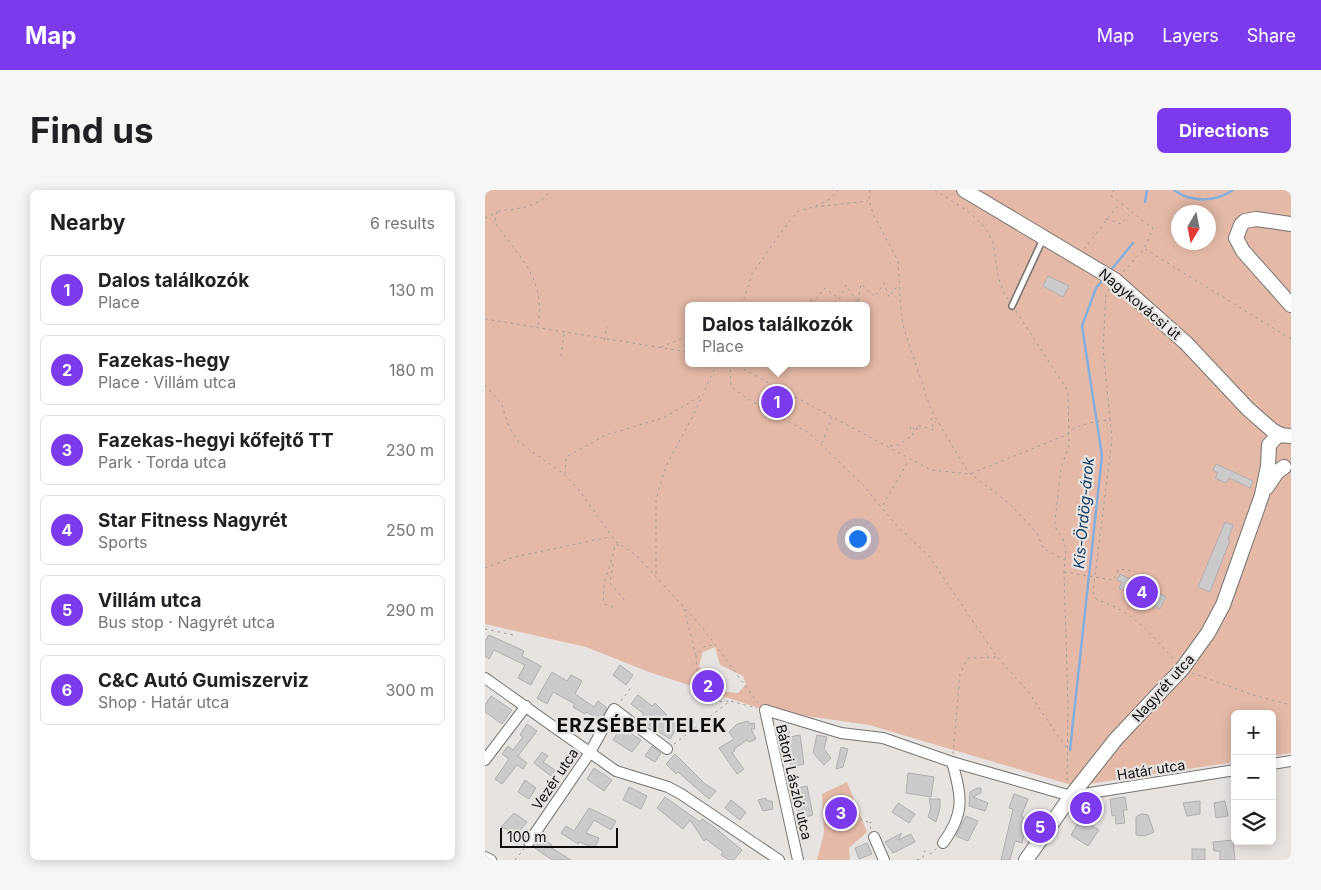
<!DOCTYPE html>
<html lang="en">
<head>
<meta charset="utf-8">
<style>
	body { margin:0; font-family:Inter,sans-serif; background:#f6f6f6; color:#202124 }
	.controls { position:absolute; right:15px; bottom:15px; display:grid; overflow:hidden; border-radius:8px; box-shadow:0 2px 12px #0003 }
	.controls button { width:45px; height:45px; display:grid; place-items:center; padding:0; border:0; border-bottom:1px solid #e0e0e0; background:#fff; color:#202124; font:25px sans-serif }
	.compass { position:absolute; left:686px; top:15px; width:45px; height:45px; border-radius:50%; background:#fff; box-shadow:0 2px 12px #0003; rotate:190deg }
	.scale { position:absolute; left:15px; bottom:12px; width:118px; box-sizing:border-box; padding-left:5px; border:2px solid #0e0d0c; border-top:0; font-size:14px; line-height:18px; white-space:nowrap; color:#0e0d0c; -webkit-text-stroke:4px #e7e3e1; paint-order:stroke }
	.you { position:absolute; left:372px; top:348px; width:18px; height:18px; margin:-12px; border:4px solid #fff; border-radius:50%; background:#1a73e8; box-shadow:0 0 0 8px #1a73e833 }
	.badge { display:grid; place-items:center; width:32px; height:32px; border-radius:50%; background:#7c3aed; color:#fff; font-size:16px; font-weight:700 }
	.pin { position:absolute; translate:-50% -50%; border:2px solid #fff; box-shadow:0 1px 5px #0006 }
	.popup { position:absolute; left:200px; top:112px; width:185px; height:65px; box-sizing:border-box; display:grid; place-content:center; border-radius:8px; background:#fff; filter:drop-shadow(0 1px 4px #0005); font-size:16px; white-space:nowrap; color:#757577 }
	.popup b { font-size:19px; color:#202124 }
	.popup::after { content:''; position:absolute; left:50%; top:100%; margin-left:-10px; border:10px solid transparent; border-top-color:#fff }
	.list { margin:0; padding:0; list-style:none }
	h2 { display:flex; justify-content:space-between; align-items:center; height:65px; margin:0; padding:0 20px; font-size:21px }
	h2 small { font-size:16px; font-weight:400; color:#757577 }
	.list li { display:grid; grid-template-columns:32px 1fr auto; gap:15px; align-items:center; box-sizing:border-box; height:70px; margin:0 10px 10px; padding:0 10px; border:1px solid #e0e0e0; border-radius:8px }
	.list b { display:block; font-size:19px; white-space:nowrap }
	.list p { margin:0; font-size:16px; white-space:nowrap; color:#757577 }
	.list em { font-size:16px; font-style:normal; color:#757577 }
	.icon { flex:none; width:28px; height:28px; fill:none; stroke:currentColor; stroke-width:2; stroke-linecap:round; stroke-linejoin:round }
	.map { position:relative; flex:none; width:806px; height:670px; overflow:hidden; border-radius:8px }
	header { display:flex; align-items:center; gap:30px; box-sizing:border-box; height:70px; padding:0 25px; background:#7c3aed; color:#fff }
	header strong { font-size:24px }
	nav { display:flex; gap:28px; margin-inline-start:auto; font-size:18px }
	.intro { display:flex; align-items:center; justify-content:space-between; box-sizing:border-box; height:120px; padding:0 30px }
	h1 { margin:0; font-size:35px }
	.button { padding:12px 22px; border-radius:8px; background:#7c3aed; color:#fff; font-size:18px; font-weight:700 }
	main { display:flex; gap:30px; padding:0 30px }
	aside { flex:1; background:#fff; border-radius:8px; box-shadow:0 2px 12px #0003 }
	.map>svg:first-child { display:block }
	.green { fill:#e4b9a7; fill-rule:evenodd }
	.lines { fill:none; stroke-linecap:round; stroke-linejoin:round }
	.stream { stroke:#84aedb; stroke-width:2.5 }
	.building { fill:#cdcacc; stroke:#b1aeb0 }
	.lane-casing { stroke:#767371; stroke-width:8 }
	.street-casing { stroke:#767371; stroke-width:12 }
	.secondary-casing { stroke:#767371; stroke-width:16 }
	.path { stroke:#9f9c9a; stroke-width:1; stroke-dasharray:2.5 4; stroke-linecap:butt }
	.lane { stroke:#fff; stroke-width:5 }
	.street { stroke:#fff; stroke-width:10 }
	.secondary { stroke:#fff; stroke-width:14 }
	.labels { text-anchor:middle; stroke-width:4.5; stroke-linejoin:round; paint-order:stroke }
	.street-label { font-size:14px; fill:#0e0d0c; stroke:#e7e3e1 }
	.water-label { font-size:15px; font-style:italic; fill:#113d67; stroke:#e7e3e1 }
	.district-label { font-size:19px; font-weight:bold; letter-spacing:1px; fill:#0e0d0c; stroke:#e7e3e1 }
</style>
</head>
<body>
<header>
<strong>Map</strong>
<nav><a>Map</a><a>Layers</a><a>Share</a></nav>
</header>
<div class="intro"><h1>Find us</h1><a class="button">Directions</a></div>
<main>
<aside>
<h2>Nearby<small>6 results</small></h2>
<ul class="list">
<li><span class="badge">1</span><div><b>Dalos találkozók</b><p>Place</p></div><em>130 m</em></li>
<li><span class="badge">2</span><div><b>Fazekas-hegy</b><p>Place · Villám utca</p></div><em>180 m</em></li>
<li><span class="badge">3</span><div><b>Fazekas-hegyi kőfejtő TT</b><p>Park · Torda utca</p></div><em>230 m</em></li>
<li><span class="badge">4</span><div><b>Star Fitness Nagyrét</b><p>Sports</p></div><em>250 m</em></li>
<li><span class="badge">5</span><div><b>Villám utca</b><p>Bus stop · Nagyrét utca</p></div><em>290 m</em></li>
<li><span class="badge">6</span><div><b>C&amp;C Autó Gumiszerviz</b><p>Shop · Határ utca</p></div><em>300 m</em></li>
</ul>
</aside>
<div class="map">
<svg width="806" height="670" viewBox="0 0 806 670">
	<rect width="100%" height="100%" fill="#e7e3e1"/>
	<g class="green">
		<path d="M0,0H806V563L787,566V524H750V572L590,596L384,535L280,520L164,482L101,457L0,434ZM694,22H724V52H694ZM203,116H381V173H203ZM230,457L235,475L258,486L261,494L253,503L236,501L223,493L214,476L218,462Z"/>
		<path d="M362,592L382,642L364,658L365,670H332L339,643L337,604Z"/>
	</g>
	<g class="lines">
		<g class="stream">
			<path d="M689,0C706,13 731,12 748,0"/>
			<path d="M660,12L662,0"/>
			<path d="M626,80L648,53"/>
			<path d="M585,560L617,266L597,136L611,98L616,92"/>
		</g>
	</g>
	<g class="building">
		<path d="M563,86L584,96L578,107L558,96Z"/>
		<path d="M731,274L768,291L765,298L744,288L741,293L730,288L733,283L728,280Z"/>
		<path d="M740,332L748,335L743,349L745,350L725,402L713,397Z"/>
		<path d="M635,384L681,407L675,419L634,398L637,392L632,390Z"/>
		<path d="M4,445L39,461L37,466L56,476L46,495L33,488L40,475L9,460L4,469L0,466V451Z"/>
		<path d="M135,475L148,485L141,495L128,485Z"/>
		<path d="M67,482L82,491L86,485L97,491L90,504L109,517L113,511L122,518L115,531L102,522L100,524L88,517L90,514L68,502L62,514L52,508Z"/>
		<path d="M153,505L167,516L170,513L182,525L180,527L193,536L185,549L154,529L159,524L146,514Z"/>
		<path d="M6,506L27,520L17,534L0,522V515Z"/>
		<path d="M263,531L264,534L269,533L270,539H266L271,549L264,552L262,550L249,559L250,561L247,563L259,579L252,584L234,558L249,549L244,542L252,534Z"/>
		<path d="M42,534L52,541L33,566L42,573L38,579L32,575L17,594L10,589L24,569L17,564L23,556L28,560L38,547L35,545Z"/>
		<path d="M136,537L156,550L147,562L128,550Z"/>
		<path d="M304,541L305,547L315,545L319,574L306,577L298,542Z"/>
		<path d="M332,545L342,547L339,559L346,568L339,575L328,563Z"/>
		<path d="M167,556L176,563L170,572L160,566Z"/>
		<path d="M356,557L363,559L358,577L351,579Z"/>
		<path d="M57,562L63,566L58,572L70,580L66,586L49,573Z"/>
		<path d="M190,564L219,593L231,601L224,609L193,582L191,584L181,574Z"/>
		<path d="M109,578L127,590L119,601L102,589Z"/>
		<path d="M423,583L449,587L446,607L421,603Z"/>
		<path d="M40,590L51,598L44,609L33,602Z"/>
		<path d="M322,596L328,625L315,628L309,599Z"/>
		<path d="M144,597L162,606L156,619L138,610Z"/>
		<path d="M492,598H496V603L488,607L503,613L500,621L484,616L485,602Z"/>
		<path d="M529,604L543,609L536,627H540L537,640L540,641L537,653L530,651L525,670H516L528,619L524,618Z"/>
		<path d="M180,607L215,632L217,629L229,637L257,660L249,670H244L236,665L238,662L221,649L219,651L205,630L198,639L172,618Z"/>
		<path d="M640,607L642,620H638L640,633L631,634L630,625L627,626L625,609Z"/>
		<path d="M281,608L282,611H287L288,619L278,621L273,610Z"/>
		<path d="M444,609H455V618L451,632L443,627L446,618Z"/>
		<path d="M246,610L261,622L255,630L240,618Z"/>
		<path d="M715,611V624L702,626L698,613Z"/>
		<path d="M740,611L743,626L731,628L729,613Z"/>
		<path d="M413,613L430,624L424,633L407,622Z"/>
		<path d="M104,618L131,631L126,640L109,630L101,643L114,648L110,658L94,652L93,654L76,643L81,636L89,641Z"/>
		<path d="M29,623L42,632L32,644L16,637Z"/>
		<path d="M656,624L663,625L669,642L660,646L651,645V627Z"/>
		<path d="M481,626L493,631L483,651L471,646Z"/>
		<path d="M595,629L614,640L603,656L586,645Z"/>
		<path d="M417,643L413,650L426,644L430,652L408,663L400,652Z"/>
		<path d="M57,648L67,655L65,657L86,670H67L50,658Z"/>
		<path d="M748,650L750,670H735V661H729L728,652Z"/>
		<path d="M382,653L387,664L374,669L370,658Z"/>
		<rect x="707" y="659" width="13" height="11"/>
	</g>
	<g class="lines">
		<defs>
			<path id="lane" d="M527,116L558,49"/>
			<g id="street">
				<path d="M0,488L131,581L183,597L196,604L294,670"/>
				<path d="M0,570L41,516"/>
				<path d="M787,574L806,571"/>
				<path d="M389,647L399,670"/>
				<path d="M44,652L104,564L129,519L182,559"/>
				<path d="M458,653C480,623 477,607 467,572"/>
				<path d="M0,667L6,670"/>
				<path d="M313,670L280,520L356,543L398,548L467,572L586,606L750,580"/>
			</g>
			<g id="secondary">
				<path d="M479,0L630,90L701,153L763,219L787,240L796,245"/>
				<path d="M806,34L771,29L760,31L756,35L751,48L758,61L806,115"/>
				<path d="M782,297L792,282L799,277"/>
				<path d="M541,670L586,606L631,549L697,479L723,443L738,415L777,305L783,276L784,255L793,245L806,246"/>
			</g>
		</defs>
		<use href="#lane" class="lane-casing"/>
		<use href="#street" class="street-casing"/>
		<use href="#secondary" class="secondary-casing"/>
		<g class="path">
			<path d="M385,0L384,11L389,26L413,71L416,122L419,139L446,220L483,282L525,314L552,343L558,358L579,370"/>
			<path d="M450,0C472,15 503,29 509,58C512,77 512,93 523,109"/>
			<path d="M629,0L626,6C641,16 653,28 668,38L659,59L638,82"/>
			<path d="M330,17L383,11"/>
			<path d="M13,21C31,19 55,18 65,0"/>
			<path d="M0,28L12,22L10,30L12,35C39,74 60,87 53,138"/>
			<path d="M621,29L636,34L646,23"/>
			<path d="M599,59L635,13"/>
			<path d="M660,59L806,149"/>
			<path d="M624,99L621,103L618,158L627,249L608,402L611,409C650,423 663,441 690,471"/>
			<path d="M257,116L267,84L302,34L313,21L329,17L345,9L353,0"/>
			<path d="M306,116L330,110L340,98L354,109L361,95L373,113L376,94L390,107L399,93L404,107L414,94"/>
			<path d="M531,121L583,201L584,256L576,278L570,331V337L578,349L581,359L579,382L583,514L582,593"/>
			<path d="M0,129L203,162"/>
			<path d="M119,150L122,136"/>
			<path d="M176,157L203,146"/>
			<path d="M76,166L79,144"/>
			<path d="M245,173L246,197L268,212L324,243L377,294L413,337L444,366L512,467L542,500L582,559"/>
			<path d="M247,173L446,280L485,284L581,245C591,234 612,231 626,230"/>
			<path d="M0,195L16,213L25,239L34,252L80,285L94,300L131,352L151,365L217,437L273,513"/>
			<path d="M337,253L347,227"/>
			<path d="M405,256L413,255L428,245L425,236L432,241V235L449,240L446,228L454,235"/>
			<path d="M80,284L81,267L121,245L178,228L216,206"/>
			<path d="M398,315L424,270"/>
			<path d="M128,374L125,393L141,412"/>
			<path d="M0,378L29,367L125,347"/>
			<path d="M579,382L628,390L634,379L647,381"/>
			<path d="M171,384V311L174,298L181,276L208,226L232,173"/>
			<path d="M128,417L119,414C115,392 127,376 130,355H135"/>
			<path d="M199,419L211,466"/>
			<path d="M0,439L28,445"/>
			<path d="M707,483L768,505L806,515"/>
			<path d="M222,496L213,489L211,466L219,457L230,454"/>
			<path d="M136,511L147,496"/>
			<path d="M228,512L244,511"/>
			<path d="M189,554L245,511L272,518"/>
			<path d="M468,564L475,484L483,468L511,467"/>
			<path d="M375,629L383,632"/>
			<path d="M386,639L384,633L387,632"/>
			<path d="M30,670L39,659"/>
			<path d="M432,670L438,668L439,661L445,664L452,658"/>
		</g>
		<use href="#lane" class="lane"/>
		<use href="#street" class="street"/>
		<use href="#secondary" class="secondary"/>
	</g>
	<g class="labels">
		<g class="street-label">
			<text transform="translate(655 114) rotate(40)" y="5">Nagykovácsi út</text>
			<text transform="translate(678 498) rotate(-48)" y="5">Nagyrét utca</text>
			<text transform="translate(666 580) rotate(-9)" y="5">Határ utca</text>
			<text transform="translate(70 589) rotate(-56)" y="5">Vezér utca</text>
			<text transform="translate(309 592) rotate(77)" y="5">Bátori László utca</text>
		</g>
		<g class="water-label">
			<text transform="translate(599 323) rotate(-85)" y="5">Kis-Ördög-árok</text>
		</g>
		<g class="district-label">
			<text x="157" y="542">ERZSÉBETTELEK</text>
		</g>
	</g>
</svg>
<div class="controls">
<button>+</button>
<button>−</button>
<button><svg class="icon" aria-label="layers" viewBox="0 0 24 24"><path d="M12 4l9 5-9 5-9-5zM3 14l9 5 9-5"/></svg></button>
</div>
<svg class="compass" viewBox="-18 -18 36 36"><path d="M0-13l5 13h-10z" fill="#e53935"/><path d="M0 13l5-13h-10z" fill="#757577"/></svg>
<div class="scale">100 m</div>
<div class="you"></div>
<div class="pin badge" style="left:292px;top:212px">1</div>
<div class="popup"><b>Dalos találkozók</b>Place</div>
<div class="pin badge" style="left:223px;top:496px">2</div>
<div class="pin badge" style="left:356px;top:623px">3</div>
<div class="pin badge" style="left:657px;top:402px">4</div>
<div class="pin badge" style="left:555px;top:637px">5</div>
<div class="pin badge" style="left:601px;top:618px">6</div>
</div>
</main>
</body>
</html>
